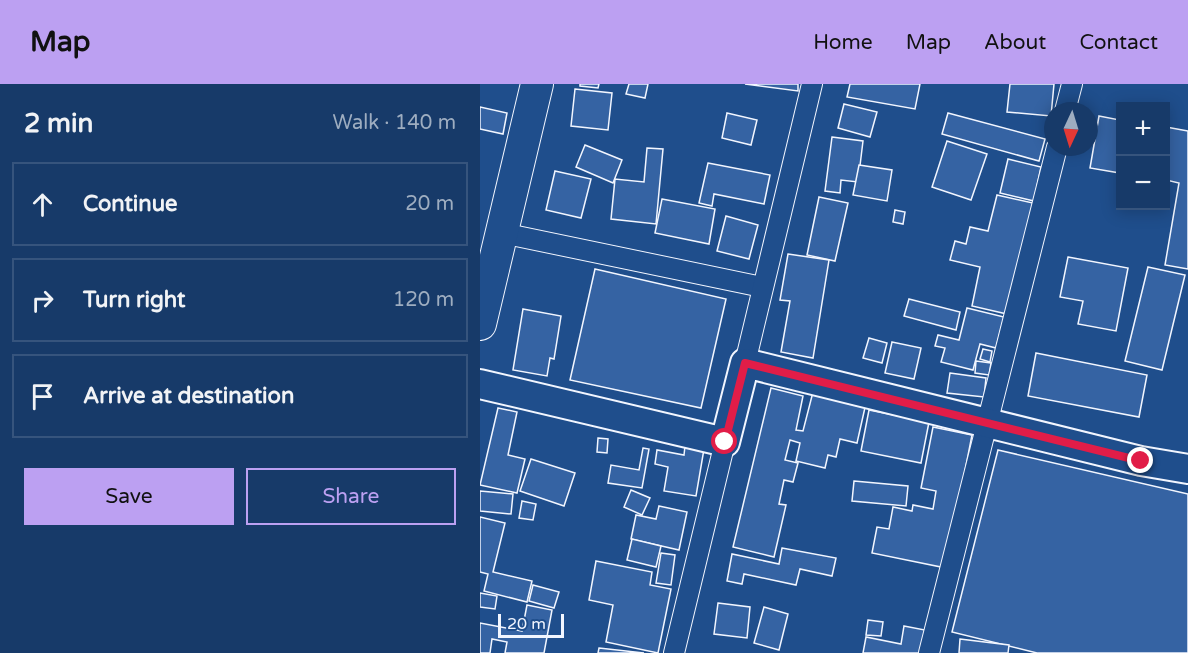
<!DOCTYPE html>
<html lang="en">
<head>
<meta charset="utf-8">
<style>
	body { margin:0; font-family:"Varela Round",sans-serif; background:#20416f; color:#f1f3f6 }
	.controls { position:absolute; right:18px; top:18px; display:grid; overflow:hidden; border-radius:0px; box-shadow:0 3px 15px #0003 }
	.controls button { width:54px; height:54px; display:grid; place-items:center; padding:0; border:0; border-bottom:2px solid #36547d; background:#173a69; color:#f1f3f6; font:30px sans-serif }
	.compass { position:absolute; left:564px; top:18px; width:54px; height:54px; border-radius:50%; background:#173a69; box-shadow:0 3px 15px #0003; rotate:184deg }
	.scale { position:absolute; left:18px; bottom:15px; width:66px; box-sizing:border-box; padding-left:6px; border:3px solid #f2f6ff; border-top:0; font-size:16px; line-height:21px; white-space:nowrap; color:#f2f6ff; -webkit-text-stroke:4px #1f4e8c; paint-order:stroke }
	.stop { position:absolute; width:18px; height:18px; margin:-14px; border:4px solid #e11d48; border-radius:50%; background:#fff }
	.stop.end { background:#e11d48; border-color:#fff; box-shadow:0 2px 6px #0008 }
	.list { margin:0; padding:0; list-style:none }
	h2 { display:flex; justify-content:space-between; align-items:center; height:78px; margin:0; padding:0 24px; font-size:26px }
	h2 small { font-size:20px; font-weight:400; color:#9eadc0 }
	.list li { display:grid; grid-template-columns:39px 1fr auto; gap:18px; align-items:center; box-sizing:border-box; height:84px; margin:0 12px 12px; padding:0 12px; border:2px solid #36547d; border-radius:0px }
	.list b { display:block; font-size:22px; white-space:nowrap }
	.list em { font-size:20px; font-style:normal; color:#9eadc0 }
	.actions { display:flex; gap:12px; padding:18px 24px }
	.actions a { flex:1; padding:14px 0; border:2px solid #bca0f2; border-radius:0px; text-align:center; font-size:21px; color:#bca0f2 }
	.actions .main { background:#bca0f2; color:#111 }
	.icon { flex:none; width:33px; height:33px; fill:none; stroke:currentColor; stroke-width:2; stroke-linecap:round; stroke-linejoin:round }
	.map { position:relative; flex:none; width:708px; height:569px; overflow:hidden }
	header { display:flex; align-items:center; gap:36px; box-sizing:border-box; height:84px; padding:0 30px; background:#bca0f2; color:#111 }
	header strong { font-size:28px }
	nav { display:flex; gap:33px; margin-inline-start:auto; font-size:21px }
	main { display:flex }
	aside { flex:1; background:#173a69 }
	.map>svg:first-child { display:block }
	.building { fill:#3563a3; stroke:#f2f6ff; stroke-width:1.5 }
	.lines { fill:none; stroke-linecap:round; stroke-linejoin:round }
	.minor-casing { stroke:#f2f6ff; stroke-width:22 }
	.secondary-casing { stroke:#f2f6ff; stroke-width:32 }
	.primary-casing { stroke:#f2f6ff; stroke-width:34 }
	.minor { stroke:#1f4e8c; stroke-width:20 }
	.secondary { stroke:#1f4e8c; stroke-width:28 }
	.primary { stroke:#1f4e8c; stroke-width:32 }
	.route { stroke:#e11d48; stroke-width:8 }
</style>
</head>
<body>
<header>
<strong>Map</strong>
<nav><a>Home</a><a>Map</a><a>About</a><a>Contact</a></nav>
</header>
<main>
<aside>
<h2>2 min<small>Walk · 140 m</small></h2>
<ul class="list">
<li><svg class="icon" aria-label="ahead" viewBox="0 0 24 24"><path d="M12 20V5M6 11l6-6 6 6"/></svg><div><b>Continue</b></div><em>20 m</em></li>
<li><svg class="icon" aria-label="right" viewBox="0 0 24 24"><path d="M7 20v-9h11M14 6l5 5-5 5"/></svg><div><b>Turn right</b></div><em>120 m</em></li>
<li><svg class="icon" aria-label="arrive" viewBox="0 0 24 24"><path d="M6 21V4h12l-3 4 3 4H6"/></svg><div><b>Arrive at destination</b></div></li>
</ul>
<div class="actions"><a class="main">Save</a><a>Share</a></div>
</aside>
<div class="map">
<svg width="708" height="569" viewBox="0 0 708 569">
	<rect width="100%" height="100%" fill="#1f4e8c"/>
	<g class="building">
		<path d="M100,0H119L118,4L100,2Z"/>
		<path d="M149,0H168L165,14L146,10Z"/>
		<path d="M265,0H318V7Z"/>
		<path d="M370,0H440L435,25L367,13Z"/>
		<path d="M530,0H574L571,32L527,28Z"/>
		<path d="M95,5L132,9L128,46L91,42Z"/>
		<path d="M364,20L397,28L390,53L358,44Z"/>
		<path d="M0,23L27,29L23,50L0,45Z"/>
		<path d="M247,29L277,36L271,61L242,54Z"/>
		<path d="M468,29L565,55L559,77L462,50Z"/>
		<path d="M619,32L640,36V89L610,84Z"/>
		<path d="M686,43L708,47V185L685,181L699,99L686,96Z"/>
		<path d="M352,53L383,57L378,98L361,96L360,109L345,107Z"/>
		<path d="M467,57L507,70L491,116L452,103Z"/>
		<path d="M105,61L142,76L133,99L96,83Z"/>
		<path d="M167,64L183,65L176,140L131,135L135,95L164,98Z"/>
		<path d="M528,75L561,83L554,117L520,109Z"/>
		<path d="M228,79L290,91L284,120L234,110L232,122L219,119Z"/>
		<path d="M379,81L412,86L407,117L373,111Z"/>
		<path d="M75,87L111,95L101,134L66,126Z"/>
		<path d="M517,111L553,119L527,230L492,222L500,183L470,176L475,157L486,160L490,143L508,147Z"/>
		<path d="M339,113L368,119L355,177L327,171Z"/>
		<path d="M182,115L235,125L229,160L175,149Z"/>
		<path d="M415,126L425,128L423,140L413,138Z"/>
		<path d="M246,132L278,141L269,175L237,167Z"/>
		<path d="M308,170L349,176L333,274L301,268L310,217L300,216Z"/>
		<path d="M588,173L648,184L636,247L598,240L603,217L580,213Z"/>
		<path d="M668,183L705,191L682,286L645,277Z"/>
		<path d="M115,185L246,215L221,324L90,296Z"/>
		<path d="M429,215L480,228L476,246L424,232Z"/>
		<path d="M487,224L524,233L516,264L500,260L493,286L461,278L465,264L455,262L458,251L479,256Z"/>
		<path d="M43,225L81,232L74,275L70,274L67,292L33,286Z"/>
		<path d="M389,254L407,259L402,279L383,274Z"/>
		<path d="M412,258L441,264L434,295L405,289Z"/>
		<path d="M503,265L512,267L510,278L500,275Z"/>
		<path d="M556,269L667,291L659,333L548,312Z"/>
		<path d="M496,277L511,279L509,291L495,289Z"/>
		<path d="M470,289L506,294L504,313L467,309Z"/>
		<path d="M291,304L323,312L316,346L323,347L333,308L386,319L377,359L360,355L356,373L348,371L345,384L316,377L320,359L310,356L305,376L318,379L313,398L304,396L299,420L306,421L294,473L253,463Z"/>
		<path d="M18,324L37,328L28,371L45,375L37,409L0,401Z"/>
		<path d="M389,326L449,338L441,379L381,367Z"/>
		<path d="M453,343L492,351L466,484L392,469L397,443L409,445L413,423L432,427L433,421L453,425L456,407L441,404Z"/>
		<path d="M118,354L128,355L127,369L117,368Z"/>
		<path d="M205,362L224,365L216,412L184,407L188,383L175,380L177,366L204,371Z"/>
		<path d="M163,364L169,365L162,404L128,399L131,381L159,386Z"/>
		<path d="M518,366L708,410V569H557L472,548Z"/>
		<path d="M51,375L95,389L84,422L40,407Z"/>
		<path d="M374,397L428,402L426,422L372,417Z"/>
		<path d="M151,406L170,414L162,431L144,423Z"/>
		<path d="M0,407L33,410L31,430L0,427Z"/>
		<path d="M42,417L56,420L53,436L39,434Z"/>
		<path d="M179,422L207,428L199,466L151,455L156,431L176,435Z"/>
		<path d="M0,433L25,439L13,488L52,497L47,518L4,507L8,490L0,488Z"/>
		<path d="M152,455L181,462L176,483L147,476Z"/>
		<path d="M302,464L356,474L352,492L320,485L316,501L264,490L262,500L247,497L252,470L299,480Z"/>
		<path d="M181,469L195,471L191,501L176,499Z"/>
		<path d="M116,477L172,488L170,501L191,505L178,569L126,558L133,521L109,516Z"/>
		<path d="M53,501L79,508L74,524L49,517Z"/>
		<path d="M0,509L17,512L15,525L0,523Z"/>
		<path d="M238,519L270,523L267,554L234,550Z"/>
		<path d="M47,521L72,526L64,569H25L27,558L12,555L10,569H0V539L42,547Z"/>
		<path d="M284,523L308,530L299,566L274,559Z"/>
		<path d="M388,536L403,538L401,552L386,551Z"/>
		<path d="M424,542L445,546L441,569H383L386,553L421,560Z"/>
		<path d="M480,555L529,561L528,569H479Z"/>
		<path d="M119,564L164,569H118Z"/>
	</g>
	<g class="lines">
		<defs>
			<g id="minor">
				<path d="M585,27L592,0"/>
				<path d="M22,149L282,203"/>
				<path d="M265,279L332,0"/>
				<path d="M194,569L245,358"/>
				<path d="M449,569L577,63"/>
			</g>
			<path id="secondary" d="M0,300L245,358L265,279L661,377L708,385"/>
			<path id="primary" d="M0,240L57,0"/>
		</defs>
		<use href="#minor" class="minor-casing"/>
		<use href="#secondary" class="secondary-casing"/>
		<use href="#primary" class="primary-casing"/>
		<use href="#minor" class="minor"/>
		<use href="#secondary" class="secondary"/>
		<use href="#primary" class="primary"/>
	</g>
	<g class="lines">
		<path class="route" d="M245,358L265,279L661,377"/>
	</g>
</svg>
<div class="controls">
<button>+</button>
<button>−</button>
</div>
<svg class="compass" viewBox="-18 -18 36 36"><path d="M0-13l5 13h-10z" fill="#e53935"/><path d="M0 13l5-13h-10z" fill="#9eadc0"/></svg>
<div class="scale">20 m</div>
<div class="stop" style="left:245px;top:358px"></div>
<div class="stop end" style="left:661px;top:377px"></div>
</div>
</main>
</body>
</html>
